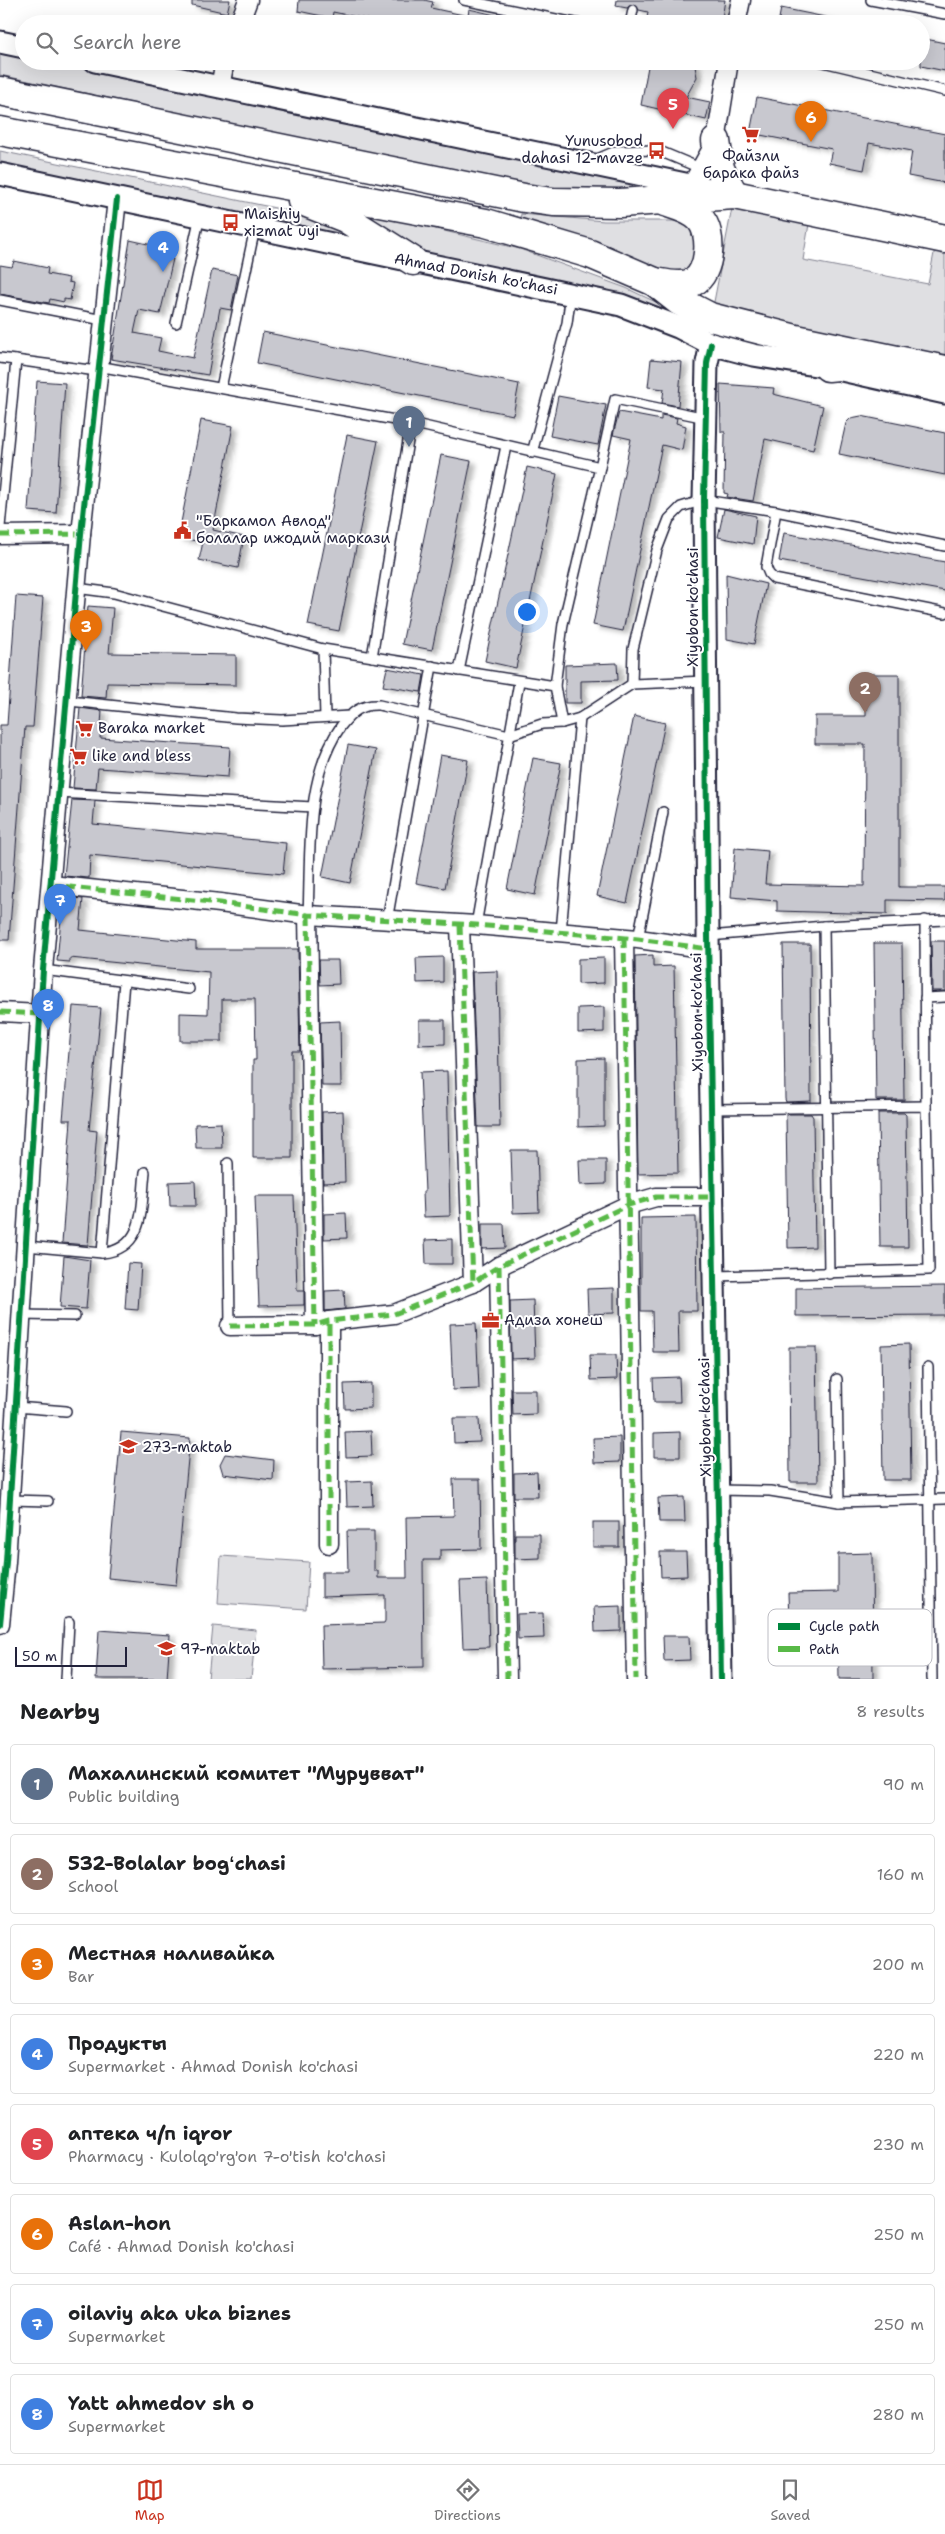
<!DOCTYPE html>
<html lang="en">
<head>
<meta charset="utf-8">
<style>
	body { margin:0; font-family:"Shantell Sans",sans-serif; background:#f2f2f2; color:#202124 }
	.scale { position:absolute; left:15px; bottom:12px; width:112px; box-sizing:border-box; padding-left:5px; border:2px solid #22223b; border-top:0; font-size:14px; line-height:18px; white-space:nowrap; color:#22223b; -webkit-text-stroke:4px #fff; paint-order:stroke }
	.you { position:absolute; left:526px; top:611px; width:18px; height:18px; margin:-12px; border:4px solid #fff; border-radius:50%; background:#1a73e8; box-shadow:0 0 0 8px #1a73e833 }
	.badge { display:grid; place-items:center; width:32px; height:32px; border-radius:50%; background:#c8321e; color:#fff; font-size:16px; font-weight:700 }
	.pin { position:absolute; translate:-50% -41px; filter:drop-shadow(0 1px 2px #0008) }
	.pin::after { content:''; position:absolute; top:26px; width:18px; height:15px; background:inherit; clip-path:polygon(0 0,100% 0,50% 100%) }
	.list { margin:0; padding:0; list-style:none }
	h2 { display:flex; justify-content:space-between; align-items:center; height:65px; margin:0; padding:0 20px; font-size:21px }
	h2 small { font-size:16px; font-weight:400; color:#757577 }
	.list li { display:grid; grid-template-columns:32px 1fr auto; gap:15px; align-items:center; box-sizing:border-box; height:80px; margin:0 10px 10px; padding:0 10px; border:1px solid #e0e0e0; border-radius:5px }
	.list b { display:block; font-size:19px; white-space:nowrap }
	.list p { margin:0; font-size:16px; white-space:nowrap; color:#757577 }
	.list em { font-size:16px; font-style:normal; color:#757577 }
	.icon { flex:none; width:28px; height:28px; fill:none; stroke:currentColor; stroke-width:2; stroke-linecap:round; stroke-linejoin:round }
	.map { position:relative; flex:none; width:945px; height:1679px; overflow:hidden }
	.search { position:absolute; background:#fff; box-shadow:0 5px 20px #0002; left:15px; right:15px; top:15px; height:55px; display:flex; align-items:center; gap:12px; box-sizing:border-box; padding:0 18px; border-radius:28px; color:#757577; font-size:19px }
	.sheet { height:785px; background:#fff }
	nav { display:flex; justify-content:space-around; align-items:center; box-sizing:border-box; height:70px; border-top:1px solid #e0e0e0; background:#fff; font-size:14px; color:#757577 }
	nav a { display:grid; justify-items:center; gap:2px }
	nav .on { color:#c8321e }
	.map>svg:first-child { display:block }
	.green { fill:#dfdfe2; stroke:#80808e }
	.building { fill:#c8c8cf; stroke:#22223b; filter:url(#shadow) }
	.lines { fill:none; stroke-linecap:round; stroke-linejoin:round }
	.service-casing { stroke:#22223b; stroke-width:12 }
	.minor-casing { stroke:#22223b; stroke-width:21 }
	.tertiary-casing { stroke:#22223b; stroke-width:25 }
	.primary-casing { stroke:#22223b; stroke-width:31 }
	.service { stroke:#fff; stroke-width:9 }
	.minor { stroke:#fff; stroke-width:18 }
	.tertiary { stroke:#fff; stroke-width:21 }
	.primary { stroke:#fff; stroke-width:28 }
	.quiet { stroke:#58b947; stroke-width:5; stroke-dasharray:10 5; stroke-linecap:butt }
	.cycleway-casing { stroke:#fff; stroke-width:9 }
	.cycleway { stroke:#00873e; stroke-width:6 }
	.labels { text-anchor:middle; stroke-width:4; stroke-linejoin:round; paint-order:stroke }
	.poi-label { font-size:15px; fill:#22223b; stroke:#fff; text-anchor:start }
	.street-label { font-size:15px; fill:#22223b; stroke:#fff }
	.key { fill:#fff; stroke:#bdbdc4; stroke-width:1 }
	.key-label { font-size:14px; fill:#22223b }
</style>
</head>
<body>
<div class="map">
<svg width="945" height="1679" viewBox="0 0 945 1679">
	<defs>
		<filter id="shadow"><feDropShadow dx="5.5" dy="3" stdDeviation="2.5" flood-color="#0004"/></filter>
	</defs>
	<rect width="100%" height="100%" fill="#fff"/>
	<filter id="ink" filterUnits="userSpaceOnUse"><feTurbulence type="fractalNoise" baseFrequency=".02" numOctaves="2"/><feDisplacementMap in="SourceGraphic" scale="10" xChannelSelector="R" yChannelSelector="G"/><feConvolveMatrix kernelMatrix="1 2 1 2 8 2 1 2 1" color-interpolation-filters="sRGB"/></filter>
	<g filter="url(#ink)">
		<g class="green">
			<path d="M0,50L24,55V61H55L668,189L573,190L524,186L0,75Z"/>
			<path d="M0,151L338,221L367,242L0,165Z"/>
			<path d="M732,208L809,224L803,260L928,284L935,248L945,250V363L713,307Z"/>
			<path d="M356,210L520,249L626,288L698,322L420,252Z"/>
			<path d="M521,214L604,221H685L695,227V266L684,279L520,220Z"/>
			<path d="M221,1556L309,1562L306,1609L218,1603Z"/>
			<path d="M213,1626L256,1630L251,1679H208Z"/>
		</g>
		<g class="building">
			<path d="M192,0H230L227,13L192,5Z"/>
			<path d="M299,0H424L433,2L431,8L468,16L469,9L513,19L512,24H389L333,12L332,18L298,11Z"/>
			<path d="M617,0H725L721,24H690L662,18L661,24H646L648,12L639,10L634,4L627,8L616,6Z"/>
			<path d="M781,8L830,18L829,24H778Z"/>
			<path d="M921,38L945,43V71L921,66Z"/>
			<path d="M649,61H694L697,77L686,97L710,102L706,120L641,105Z"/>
			<path d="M757,97L945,134V183L908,176L912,151L869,143L864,170L829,163L832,149L750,133Z"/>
			<path d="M130,240L152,245L150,254L173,259L160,314L139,310L134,333L161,338L158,351L193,358L212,270L238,275L231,310L220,308L208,375L111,359Z"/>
			<path d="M14,261L48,268L47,274L69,278L68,282L73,283L70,300L64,299V302L50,299L49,303L0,294V265L12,267Z"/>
			<path d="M263,332L519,384L513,415L257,363Z"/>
			<path d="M651,359L682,362L678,406L662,403L664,389L648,387Z"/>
			<path d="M37,381L65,383L56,513L28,511Z"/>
			<path d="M720,384L774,388L773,394L823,406L813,450L765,439L753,501L727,497L728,494L724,493L725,432H721Z"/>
			<path d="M558,396L606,405L598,445L550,436Z"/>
			<path d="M619,412L661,420V415L677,418L676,423L686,426L682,450L662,445L623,631L593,625L631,439L613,435Z"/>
			<path d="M861,416L945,433V475L839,454L846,423L851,418Z"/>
			<path d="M201,420L233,426L213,530L244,537L238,568L199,560L203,542L178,538Z"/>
			<path d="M347,435L378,441L339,631L308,625Z"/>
			<path d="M441,455L471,461L432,650L402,644Z"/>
			<path d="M527,467L557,474L516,668L485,661Z"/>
			<path d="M724,509L756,516L753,544L718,537Z"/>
			<path d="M784,533L945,562V591L779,561Z"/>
			<path d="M726,574L766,584L754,644L727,639Z"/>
			<path d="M16,596L43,598L33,727H25L9,940H0V725H7Z"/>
			<path d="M88,606L113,608L109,653L236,655V685L107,683L106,698L81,696Z"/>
			<path d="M617,663L618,680L581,681V703H565V665Z"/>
			<path d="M387,668L424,675L421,692L383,686Z"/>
			<path d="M866,674H899V887H945V901L887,900V914L777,911V901L731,897L735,848L768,851L765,884L864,886L865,744H815V716H866Z"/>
			<path d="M80,708L102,711L100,738L230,747L228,777L98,768L96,789L73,788Z"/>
			<path d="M634,716L665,723L627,903L597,896Z"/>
			<path d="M348,745L376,750L350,883L322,877Z"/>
			<path d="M440,755L468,760L445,888L416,883Z"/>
			<path d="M533,758L561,763L535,895L507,889Z"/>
			<path d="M72,800L95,801L93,824L286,843L283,874L90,855L89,878L64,876Z"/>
			<path d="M63,897L83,899L80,930L196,942V949H298L300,1051H292V1158H253V1060H256L255,999H222V1041H180V1013L208,1014L209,972L70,958V962L57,961Z"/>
			<path d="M931,941H945V991H932Z"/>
			<path d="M874,943H902L904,1100H876Z"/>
			<path d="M783,944H810L811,1101L786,1102L785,1099Z"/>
			<path d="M653,955V967L674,966L678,1173L638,1174L635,956Z"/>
			<path d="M443,957V982L417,983L416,958Z"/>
			<path d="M604,958V983L578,984V959Z"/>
			<path d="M319,960H338L339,984L320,985Z"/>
			<path d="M497,971L500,1127H478L472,972Z"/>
			<path d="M73,1006L101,1008L89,1130L97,1131L88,1245L62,1243L71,1120H63Z"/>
			<path d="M604,1007V1032L578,1033V1008Z"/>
			<path d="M419,1020H445V1044L419,1045Z"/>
			<path d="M340,1021L341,1086H322L320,1022Z"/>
			<path d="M604,1058V1126L578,1127V1059Z"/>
			<path d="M447,1071L450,1216L424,1217L423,1192H425L420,1072Z"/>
			<path d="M343,1111L345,1182L323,1183L322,1112Z"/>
			<path d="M878,1113H904L906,1115L908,1247H880Z"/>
			<path d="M786,1114H811L813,1117L815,1247L788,1248Z"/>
			<path d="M221,1123L222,1148H196L195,1124Z"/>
			<path d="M511,1150H537L539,1212L513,1213Z"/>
			<path d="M579,1160H606V1184L580,1185Z"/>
			<path d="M195,1181L196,1206H170L169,1182Z"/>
			<path d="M255,1196H294L297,1291H304V1305L259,1306Z"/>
			<path d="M346,1213L347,1238L324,1239V1214Z"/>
			<path d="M696,1217L697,1311H678L679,1352H653L652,1311H641V1218Z"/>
			<path d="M482,1224H504L505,1248L482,1249Z"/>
			<path d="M452,1239V1264H426L425,1240Z"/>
			<path d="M64,1256L90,1260L86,1309L60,1307Z"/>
			<path d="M128,1263L141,1264L138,1310L125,1309Z"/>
			<path d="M945,1286V1315L796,1316V1288Z"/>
			<path d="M614,1288V1313L588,1314L587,1289Z"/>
			<path d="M344,1290L345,1309L325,1311V1291Z"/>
			<path d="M533,1300L535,1358L511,1359L510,1301Z"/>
			<path d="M476,1323L479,1389L453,1390L450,1324Z"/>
			<path d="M909,1344L911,1480H883L881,1345Z"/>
			<path d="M789,1347H816L818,1482H790Z"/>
			<path d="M590,1355H616L617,1379L591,1380Z"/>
			<path d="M679,1377L680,1402H654L653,1378Z"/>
			<path d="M371,1383V1408L345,1409L344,1384Z"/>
			<path d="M512,1390H536V1414L513,1415Z"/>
			<path d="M453,1418H479L480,1442L454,1443Z"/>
			<path d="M371,1431L372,1456L346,1457L345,1432Z"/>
			<path d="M121,1432L190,1438L176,1585L108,1578Z"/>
			<path d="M680,1432V1457H654V1433Z"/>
			<path d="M620,1437V1462L594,1463L593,1438Z"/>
			<path d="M225,1454L274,1460L273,1480L223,1474L220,1464Z"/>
			<path d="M537,1472L538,1497H514V1473Z"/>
			<path d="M453,1479H480L481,1549L440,1550V1560H423L424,1667L322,1669L321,1625L384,1623L385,1621V1595L322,1597V1572H348L347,1531H374V1571H378V1578H407L406,1517L454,1516Z"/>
			<path d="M372,1481L373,1506L347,1507L346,1482Z"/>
			<path d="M684,1497L685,1522H659L658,1498Z"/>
			<rect x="593" y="1522" width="26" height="25"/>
			<path d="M515,1534H540V1558L515,1559Z"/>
			<path d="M660,1552H686L687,1576L661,1577Z"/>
			<path d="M872,1553L873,1679H839L838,1621L789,1622L788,1593L838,1592V1554Z"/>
			<path d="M487,1580L489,1647L463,1648L460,1581Z"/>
			<path d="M621,1606V1631L595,1632L594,1607Z"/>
			<path d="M543,1613L544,1638L518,1639L517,1614Z"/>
			<path d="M99,1630L170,1635L167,1679H96Z"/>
			<path d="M663,1636H689L690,1660L664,1661Z"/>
		</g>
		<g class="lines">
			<defs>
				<g id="service">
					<path d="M464,0L580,24"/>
					<path d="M871,0L945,14"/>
					<path d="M630,24L633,10"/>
					<path d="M819,61L945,91"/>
					<path d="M595,160L616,151L657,150L700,168L702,171"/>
					<path d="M0,300L103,320"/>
					<path d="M176,323L200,216"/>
					<path d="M0,358L97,371"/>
					<path d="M98,366L411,423L600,467L615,399L706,418"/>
					<path d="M221,388L255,228"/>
					<path d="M532,453L567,323L571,293"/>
					<path d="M776,511L766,567L769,574L774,579L945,613"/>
					<path d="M0,527L16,360"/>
					<path d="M76,588L114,593L323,649L555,686L562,723L580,718L632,684L706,681"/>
					<path d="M323,649L325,717"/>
					<path d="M372,657L411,423"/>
					<path d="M459,671L506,446"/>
					<path d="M632,684L633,649L657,550L669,519L681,507L704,500L776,511L945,546"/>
					<path d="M555,686L563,624L600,467"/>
					<path d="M69,701L236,718L282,720L349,716"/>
					<path d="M58,793L313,807"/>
					<path d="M308,915C311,852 304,779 341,726C352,712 361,704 379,705L509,735L542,724L562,723"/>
					<path d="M925,920L926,1106"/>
					<path d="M387,921L432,666"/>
					<path d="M476,925L519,682"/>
					<path d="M824,926L829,1274"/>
					<path d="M561,932L580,718"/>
					<path d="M709,936L824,926L945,920"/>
					<path d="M638,939L663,812"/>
					<path d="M43,970L189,989"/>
					<path d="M925,998L945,997"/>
					<path d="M712,1109L926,1106L929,1270L715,1276"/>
					<path d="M228,1163L230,1326"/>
					<path d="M26,1246L102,1253C146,1249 141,1206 145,1172"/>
					<path d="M102,1253L124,981"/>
					<path d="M21,1315L75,1316"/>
					<path d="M928,1367L932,1679"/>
					<path d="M837,1379L839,1502"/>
					<path d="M16,1407L66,1411"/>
					<path d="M718,1490L770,1491L839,1502L945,1499"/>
					<path d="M10,1500L48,1501"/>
					<path d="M66,1679L69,1622"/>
				</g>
				<g id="minor">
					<path d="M239,24L248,0"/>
					<path d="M736,24L741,0"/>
					<path d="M220,87L225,61"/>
					<path d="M685,197L716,141L729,61"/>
					<path d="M0,535L81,534"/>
					<path d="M51,885L220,903L308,915L476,925L638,939L709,949"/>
					<path d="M308,915L315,1325"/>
					<path d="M460,925L473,1283"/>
					<path d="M624,938L636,1679"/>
					<path d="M0,1012L40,1014"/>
					<path d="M499,1266L507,1679"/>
					<path d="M230,1326L315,1325L329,1321L394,1314L473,1283L499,1266L628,1205L656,1197H713"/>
					<path d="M329,1544V1321"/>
					<path d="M0,1624L6,1562L43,970L81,534L117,199"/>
				</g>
				<g id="tertiary">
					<path d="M0,42L24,47"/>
					<path d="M95,61L714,190"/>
					<path d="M0,174L621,305L678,327L711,344L753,355L828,367L945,393"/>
					<path d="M711,344L707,363L704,500L708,936L721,1679"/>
				</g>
				<g id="primary">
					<path d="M0,91L524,198L553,202L620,203L734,195L945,239"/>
					<path d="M0,131L486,223L590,254L655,282L679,301L710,317L796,339L945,370"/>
					<path d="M716,141L720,169L734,195"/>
					<path d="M302,201L345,218L413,261"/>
					<path d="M655,282C667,284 682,288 693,282C711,273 713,232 700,219C691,209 677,206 665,202"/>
					<path d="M828,367L869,363"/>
				</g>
			</defs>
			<use href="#service" class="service-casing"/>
			<use href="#minor" class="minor-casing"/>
			<use href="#tertiary" class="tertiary-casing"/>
			<use href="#primary" class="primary-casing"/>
			<use href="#service" class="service"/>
			<use href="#minor" class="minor"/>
			<use href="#tertiary" class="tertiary"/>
			<use href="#primary" class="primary"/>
			<g class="quiet">
				<path d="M0,535L81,534"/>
				<path d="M51,885L220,903L308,915L476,925L638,939L709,949"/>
				<path d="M308,915L315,1325"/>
				<path d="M460,925L473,1283"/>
				<path d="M624,938L636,1679"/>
				<path d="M0,1012L40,1014"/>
				<path d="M499,1266L507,1679"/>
				<path d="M230,1326L315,1325L329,1321L394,1314L473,1283L499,1266L628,1205L656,1197H713"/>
				<path d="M329,1544V1321"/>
			</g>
			<defs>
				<g id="cycleway">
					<path d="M711,344L707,363L704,500L708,936L721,1679"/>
					<path d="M0,1624L6,1562L43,970L81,534L117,199"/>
				</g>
			</defs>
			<use href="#cycleway" class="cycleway-casing"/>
			<use href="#cycleway" class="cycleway"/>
		</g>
	</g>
	<defs>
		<symbol id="supermarket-bare" viewBox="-9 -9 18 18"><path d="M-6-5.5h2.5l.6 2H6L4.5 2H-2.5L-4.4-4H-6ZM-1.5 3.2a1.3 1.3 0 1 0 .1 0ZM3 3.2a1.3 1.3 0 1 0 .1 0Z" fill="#c8321e" stroke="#fff" stroke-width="2.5" paint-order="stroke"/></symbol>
		<symbol id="bus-bare" viewBox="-9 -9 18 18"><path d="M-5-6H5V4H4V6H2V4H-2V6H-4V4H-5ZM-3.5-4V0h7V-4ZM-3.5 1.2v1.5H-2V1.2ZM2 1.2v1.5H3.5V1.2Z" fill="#c8321e" stroke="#fff" stroke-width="2.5" paint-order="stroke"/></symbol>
		<symbol id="civic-bare" viewBox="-9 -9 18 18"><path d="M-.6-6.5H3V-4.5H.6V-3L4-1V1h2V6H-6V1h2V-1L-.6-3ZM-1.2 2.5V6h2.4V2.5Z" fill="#c8321e" stroke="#fff" stroke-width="2.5" paint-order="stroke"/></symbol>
		<symbol id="office-bare" viewBox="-9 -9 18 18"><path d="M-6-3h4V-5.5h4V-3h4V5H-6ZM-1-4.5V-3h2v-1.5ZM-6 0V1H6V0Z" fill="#c8321e" stroke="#fff" stroke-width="2.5" paint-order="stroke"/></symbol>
		<symbol id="school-bare" viewBox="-9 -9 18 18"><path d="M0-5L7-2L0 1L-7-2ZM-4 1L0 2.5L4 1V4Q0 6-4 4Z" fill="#c8321e" stroke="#fff" stroke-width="2.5" paint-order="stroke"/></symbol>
	</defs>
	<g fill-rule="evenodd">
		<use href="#supermarket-bare" x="738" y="122" width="25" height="25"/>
		<use href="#bus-bare" x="644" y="138" width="25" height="25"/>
		<use href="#bus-bare" x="218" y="210" width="25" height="25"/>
		<use href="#civic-bare" x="170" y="518" width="25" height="25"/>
		<use href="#supermarket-bare" x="72" y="716" width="25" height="25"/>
		<use href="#supermarket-bare" x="66" y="744" width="25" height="25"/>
		<use href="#office-bare" x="478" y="1308" width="25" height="25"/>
		<use href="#school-bare" x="116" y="1434" width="25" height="25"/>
		<use href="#school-bare" x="154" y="1636" width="25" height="25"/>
	</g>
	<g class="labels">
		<g class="poi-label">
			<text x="643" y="146" text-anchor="end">Yunusobod<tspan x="643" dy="17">dahasi 12-mavze</tspan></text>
			<text x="751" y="161" text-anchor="middle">Файзли<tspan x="751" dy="17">барака файз</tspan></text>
			<text x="244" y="219">Maishiy<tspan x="244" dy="17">xizmat uyi</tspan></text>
			<text x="196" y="526">"Баркамол Авлод"<tspan x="196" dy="17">болалар ижодий маркази</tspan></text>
			<text x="98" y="733">Baraka market</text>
			<text x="92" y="761">like and bless</text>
			<text x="504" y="1325">Адиза хонеш</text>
			<text x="142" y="1452">273-maktab</text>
			<text x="180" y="1654">97-maktab</text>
		</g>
		<g class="street-label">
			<text transform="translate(476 274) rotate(11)" y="5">Ahmad Donish ko'chasi</text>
			<text transform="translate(693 607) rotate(-90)" y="5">Xiyobon ko'chasi</text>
			<text transform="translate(697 1012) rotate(-91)" y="5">Xiyobon ko'chasi</text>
			<text transform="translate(705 1417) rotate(-91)" y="5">Xiyobon ko'chasi</text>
		</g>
	</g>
	<rect x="768" y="1609" width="164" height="57" rx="8" class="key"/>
	<rect x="778" y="1623" width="22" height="7" fill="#00873e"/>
	<rect x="778" y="1646" width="22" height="6" fill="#58b947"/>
	<g class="key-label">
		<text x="809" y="1631">Cycle path</text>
		<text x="809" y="1654">Path</text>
	</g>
</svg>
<div class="scale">50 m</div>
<div class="you"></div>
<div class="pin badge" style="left:409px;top:447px;background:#5c6f8a">1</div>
<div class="pin badge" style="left:865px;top:713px;background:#8d6e63">2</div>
<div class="pin badge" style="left:86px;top:651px;background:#e8710a">3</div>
<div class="pin badge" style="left:163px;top:272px;background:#3f7fe0">4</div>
<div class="pin badge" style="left:673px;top:129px;background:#e0444e">5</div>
<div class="pin badge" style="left:811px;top:142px;background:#e8710a">6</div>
<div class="pin badge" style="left:60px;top:925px;background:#3f7fe0">7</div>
<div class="pin badge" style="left:48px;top:1030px;background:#3f7fe0">8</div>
<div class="search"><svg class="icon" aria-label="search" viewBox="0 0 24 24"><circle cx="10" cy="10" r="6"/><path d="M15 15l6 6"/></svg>Search here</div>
</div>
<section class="sheet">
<h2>Nearby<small>8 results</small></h2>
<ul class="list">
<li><span class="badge" style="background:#5c6f8a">1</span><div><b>Махалинский комитет &quot;Мурувват&quot;</b><p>Public building</p></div><em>90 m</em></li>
<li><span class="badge" style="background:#8d6e63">2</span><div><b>532-Bolalar bogʻchasi</b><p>School</p></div><em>160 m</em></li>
<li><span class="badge" style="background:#e8710a">3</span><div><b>Местная наливайка</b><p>Bar</p></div><em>200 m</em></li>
<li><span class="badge" style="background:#3f7fe0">4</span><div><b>Продукты</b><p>Supermarket · Ahmad Donish ko'chasi</p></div><em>220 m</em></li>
<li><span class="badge" style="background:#e0444e">5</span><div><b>аптека ч/п iqror</b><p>Pharmacy · Kulolqo'rg'on 7-o'tish ko'chasi</p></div><em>230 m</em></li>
<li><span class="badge" style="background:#e8710a">6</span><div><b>Aslan-hon</b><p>Café · Ahmad Donish ko'chasi</p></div><em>250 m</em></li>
<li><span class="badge" style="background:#3f7fe0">7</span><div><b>oilaviy aka uka biznes</b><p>Supermarket</p></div><em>250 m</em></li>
<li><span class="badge" style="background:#3f7fe0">8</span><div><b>Yatt ahmedov sh o</b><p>Supermarket</p></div><em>280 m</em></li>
</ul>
</section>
<nav>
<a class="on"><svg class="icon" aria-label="map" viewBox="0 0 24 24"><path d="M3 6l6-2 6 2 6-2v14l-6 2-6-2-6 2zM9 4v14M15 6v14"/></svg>Map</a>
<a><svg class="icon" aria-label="directions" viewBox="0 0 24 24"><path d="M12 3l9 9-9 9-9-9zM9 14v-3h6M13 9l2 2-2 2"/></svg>Directions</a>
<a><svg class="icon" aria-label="saved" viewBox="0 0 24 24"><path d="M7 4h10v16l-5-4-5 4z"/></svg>Saved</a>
</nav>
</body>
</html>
